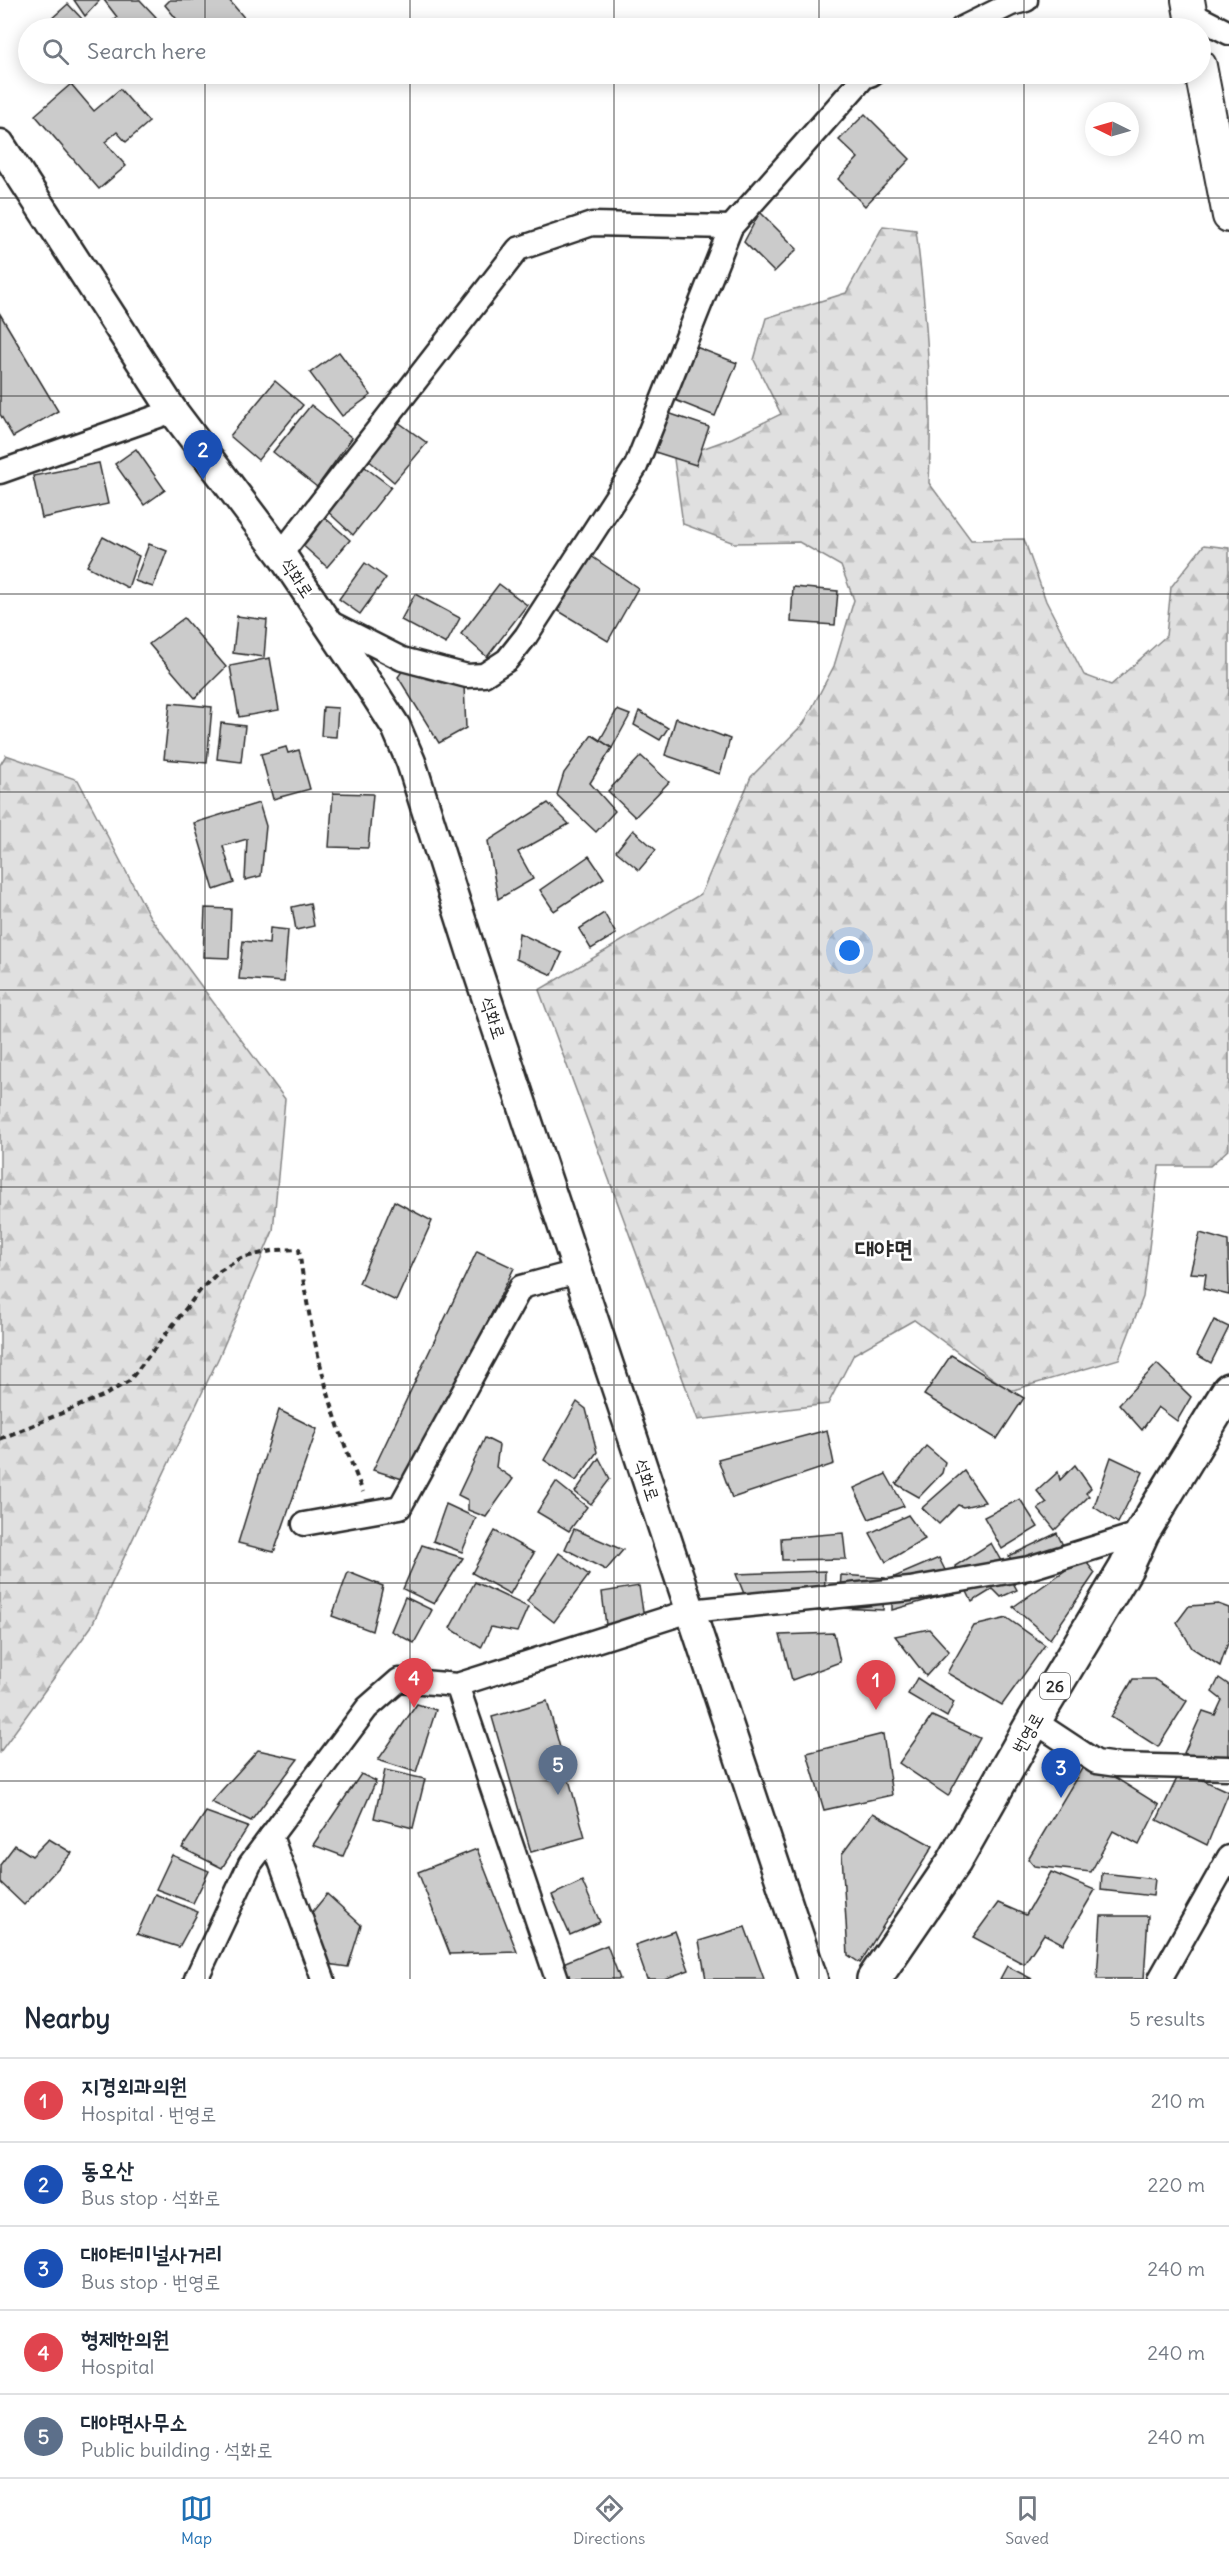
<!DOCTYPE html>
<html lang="en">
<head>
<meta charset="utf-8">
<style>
	body { margin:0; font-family:Delius,"Poor Story",sans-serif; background:#f2f2f3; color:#1f2937 }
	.compass { position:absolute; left:1085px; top:102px; width:54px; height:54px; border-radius:50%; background:#fff; box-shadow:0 3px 15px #0003; rotate:275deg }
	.you { position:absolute; left:850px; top:951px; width:21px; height:21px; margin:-15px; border:4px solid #fff; border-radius:50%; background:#1a73e8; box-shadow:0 0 0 9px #1a73e833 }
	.badge { display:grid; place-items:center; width:39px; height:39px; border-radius:50%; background:#1f6fb2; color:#fff; font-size:20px; font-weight:700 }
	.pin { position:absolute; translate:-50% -50px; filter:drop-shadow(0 2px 3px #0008) }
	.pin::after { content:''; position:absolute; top:32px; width:21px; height:18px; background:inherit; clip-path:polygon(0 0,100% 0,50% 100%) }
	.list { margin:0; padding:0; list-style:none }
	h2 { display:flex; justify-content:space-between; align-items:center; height:78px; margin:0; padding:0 24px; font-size:26px }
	h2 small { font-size:20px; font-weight:400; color:#747a83 }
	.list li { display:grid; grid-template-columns:39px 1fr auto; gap:18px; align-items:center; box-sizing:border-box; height:84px; padding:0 24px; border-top:2px solid #e0e1e3 }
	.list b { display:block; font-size:22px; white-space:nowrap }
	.list p { margin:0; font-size:20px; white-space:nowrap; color:#747a83 }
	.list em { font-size:20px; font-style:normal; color:#747a83 }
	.icon { flex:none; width:33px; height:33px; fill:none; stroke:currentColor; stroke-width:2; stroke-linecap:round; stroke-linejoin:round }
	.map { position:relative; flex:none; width:1229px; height:1979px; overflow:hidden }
	.search { position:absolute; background:#fff; box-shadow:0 3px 15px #0003; left:18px; right:18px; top:18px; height:66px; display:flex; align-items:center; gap:15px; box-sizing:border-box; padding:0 21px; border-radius:33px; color:#747a83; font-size:22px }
	.sheet { height:498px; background:#fff }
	nav { display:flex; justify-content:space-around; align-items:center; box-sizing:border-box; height:84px; border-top:2px solid #e0e1e3; background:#fff; font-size:16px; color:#747a83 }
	nav a { display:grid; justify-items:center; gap:3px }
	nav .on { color:#1f6fb2 }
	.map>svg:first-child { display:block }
	.forest { fill:url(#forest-firs); stroke:#868686; stroke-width:1.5 }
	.building { fill:#cbcbcb; stroke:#2b2b2b; stroke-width:1.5 }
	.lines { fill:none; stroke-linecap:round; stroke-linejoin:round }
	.minor-casing { stroke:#2b2b2b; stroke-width:27 }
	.tertiary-casing { stroke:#2b2b2b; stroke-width:33 }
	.secondary-casing { stroke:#2b2b2b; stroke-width:36 }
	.primary-casing { stroke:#2b2b2b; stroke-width:38 }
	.path { stroke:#2b2b2b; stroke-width:4; stroke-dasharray:6 4.5; stroke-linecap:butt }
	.minor { stroke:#fff; stroke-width:22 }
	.tertiary { stroke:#fff; stroke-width:28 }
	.secondary { stroke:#fff; stroke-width:32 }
	.primary { stroke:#fff; stroke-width:33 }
	.grid { fill:none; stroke:#2b2b2b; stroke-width:1.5; stroke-opacity:0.55 }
	.labels { text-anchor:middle; stroke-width:5; stroke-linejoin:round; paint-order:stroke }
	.shield { fill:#fff; stroke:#6b6b6b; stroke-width:1.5 }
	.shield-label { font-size:16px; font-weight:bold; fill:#2b2b2b }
	.street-label { font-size:18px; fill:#2b2b2b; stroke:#fff }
	.district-label { font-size:24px; font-weight:bold; fill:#2b2b2b; stroke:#fff }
</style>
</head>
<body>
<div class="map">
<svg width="1229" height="1979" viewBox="0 0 1229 1979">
	<defs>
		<pattern id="forest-firs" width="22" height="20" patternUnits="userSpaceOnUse" patternTransform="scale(1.5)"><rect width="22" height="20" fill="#e0e0e0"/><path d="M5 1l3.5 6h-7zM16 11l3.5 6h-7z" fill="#c0c0c0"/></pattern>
	</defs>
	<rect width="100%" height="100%" fill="#fff"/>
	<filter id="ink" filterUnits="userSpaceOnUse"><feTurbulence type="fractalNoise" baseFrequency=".0167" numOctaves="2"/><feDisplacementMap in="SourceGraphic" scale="12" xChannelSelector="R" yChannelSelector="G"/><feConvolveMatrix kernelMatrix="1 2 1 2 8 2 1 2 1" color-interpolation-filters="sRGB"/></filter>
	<g filter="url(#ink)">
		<g class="forest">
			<path d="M883,226L916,230C927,315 933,398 929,483L971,540L1024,539L1046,601L1084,675L1111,685L1166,636L1171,587L1204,545L1229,548V1149L1210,1166H1159L1143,1297L1119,1359L1010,1391L914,1320L854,1354L828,1404L698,1420L539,990L701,894L751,777L804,723L834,666L854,600L841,566L799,542L734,543L683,524L674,459L732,438L781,414L754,360L766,318L846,293Z"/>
			<path d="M6,755L78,780L150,917L285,1099L273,1231L219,1357L91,1627L0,1752V765Z"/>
		</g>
		<g class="building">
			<path d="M74,0H100L85,16Z"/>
			<path d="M104,0H140L156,17L145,28H104L117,17Z"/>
			<path d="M170,0H229L253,28H184L165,5Z"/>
			<path d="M68,4L85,22L81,28H71L67,24L63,28H41Z"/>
			<path d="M71,84L94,111L120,89L149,122L126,142L117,132L105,142L126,166L99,189L35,115Z"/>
			<path d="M865,114L910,159L865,206L838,179L858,158L839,140Z"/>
			<path d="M760,212L797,249L774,272L744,242Z"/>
			<path d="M0,314L58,411L13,437L0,414Z"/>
			<path d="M696,347L737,363L715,416L675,400Z"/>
			<path d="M339,352L371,395L342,416L310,373Z"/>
			<path d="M275,381L303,405L258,460L230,436Z"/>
			<path d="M311,405L352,438L317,487L273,452Z"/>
			<path d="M668,413L709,427L696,465L655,452Z"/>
			<path d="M394,419L427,443L394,482L366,458Z"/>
			<path d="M136,449L165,490L144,505L115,464Z"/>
			<path d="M99,463L108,504L42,518L33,476Z"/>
			<path d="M361,464L391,487L353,535L326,510Z"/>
			<path d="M322,515L350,540L327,567L299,542Z"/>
			<path d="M103,537L139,556L128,588L87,566Z"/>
			<path d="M149,544L167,551L153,587L135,581Z"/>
			<path d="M588,554L638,588L608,641L552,607Z"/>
			<path d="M365,563L386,578L360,614L339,599Z"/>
			<path d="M499,584L527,605L487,657L461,634Z"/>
			<path d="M793,587L838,591L835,625L791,622Z"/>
			<path d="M415,594L460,618L446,644L401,620Z"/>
			<path d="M237,616L267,620L264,657L233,653Z"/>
			<path d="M184,618L226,667L195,698L149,644Z"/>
			<path d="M270,658L279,710L239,717L230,666Z"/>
			<path d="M403,670L464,686L466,728L439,743L398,677Z"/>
			<path d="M170,703L212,707L207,763L164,759Z"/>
			<path d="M323,707L338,708L336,737L321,736Z"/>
			<path d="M617,710L630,715L612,748L600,740Z"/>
			<path d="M639,711L668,728L660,740L634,725Z"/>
			<path d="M676,718L730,739L720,774L665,755Z"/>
			<path d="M221,723L245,726L241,762L217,759Z"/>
			<path d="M592,735L612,748L590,783L615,811L596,832L557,795L564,773Z"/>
			<path d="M286,747L288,753L299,750L310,789L273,799L261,754Z"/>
			<path d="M641,756L669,782L635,817L608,791Z"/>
			<path d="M333,793L373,794L368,848L329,847Z"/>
			<path d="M259,803L266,826L261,876L245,880L247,839L223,846L234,883L214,890L194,823Z"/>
			<path d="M548,803L569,824L518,852L533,879L498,899L488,841Z"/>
			<path d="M633,830L656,850L639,870L616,851Z"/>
			<path d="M589,856L604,878L554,911L540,890Z"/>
			<path d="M310,903L314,926L296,930L292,907Z"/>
			<path d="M205,908L231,909L229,958L203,957Z"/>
			<path d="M604,913L616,934L591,949L579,929Z"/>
			<path d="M270,928L288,930L284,982L239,979L243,941L269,944Z"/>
			<path d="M519,933L562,953L552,975L516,959Z"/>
			<path d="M394,1201L432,1221L396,1301L359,1283Z"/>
			<path d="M1200,1233L1228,1241L1229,1295L1204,1289L1206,1274L1190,1273Z"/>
			<path d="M477,1251L514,1268L409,1481L373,1470Z"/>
			<path d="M1214,1320L1229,1327L1211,1363L1197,1355Z"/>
			<path d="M951,1355L1024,1398L997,1439L924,1395Z"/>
			<path d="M1157,1364L1191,1397L1177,1421L1158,1407L1142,1430L1119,1404Z"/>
			<path d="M577,1402L586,1409L597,1452L576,1481L544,1460Z"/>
			<path d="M279,1410L317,1429L274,1552L238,1543Z"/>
			<path d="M827,1430L834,1464L732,1498L718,1459Z"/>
			<path d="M485,1438L499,1445L496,1467L513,1479L486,1517L468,1510V1500L458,1495Z"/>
			<path d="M926,1446L945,1462L942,1473L919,1497L896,1484Z"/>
			<path d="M1111,1457L1143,1472L1118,1523L1094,1507Z"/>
			<path d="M599,1458L610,1479L591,1504L575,1492Z"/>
			<path d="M1075,1465L1091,1488L1086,1493L1089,1496L1055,1530L1038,1509L1047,1503L1037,1491L1058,1472L1060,1480Z"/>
			<path d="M964,1471L985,1502L963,1507L958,1505L939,1524L922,1508Z"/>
			<path d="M886,1474L904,1506L869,1519L854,1488Z"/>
			<path d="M556,1482L587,1507L569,1531L537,1512Z"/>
			<path d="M1020,1499L1038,1527L1002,1549L984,1517Z"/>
			<path d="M446,1504L476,1518L462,1552L433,1541Z"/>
			<path d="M908,1515L925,1539L886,1562L870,1533Z"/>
			<path d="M574,1529L623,1550L606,1570L565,1549Z"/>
			<path d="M495,1531L534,1553L510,1594L472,1573Z"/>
			<path d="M843,1533L846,1559L782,1560L781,1538Z"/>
			<path d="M1057,1533L1068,1556L1025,1583L1009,1556Z"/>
			<path d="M991,1543L1017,1590L1001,1597L993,1589L972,1602L955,1566Z"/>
			<path d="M422,1545L463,1558L434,1604L403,1589Z"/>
			<path d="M559,1553L589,1575L554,1622L527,1601Z"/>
			<path d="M939,1558L956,1592L892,1610V1578Z"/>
			<path d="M1083,1558L1095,1573L1050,1639L1013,1607Z"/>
			<path d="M825,1571L824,1611H751L736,1574Z"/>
			<path d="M348,1572L383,1586L372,1631L332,1616Z"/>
			<path d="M841,1575L885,1578L883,1610L839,1608Z"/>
			<path d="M475,1582L528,1607L517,1632L491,1627L481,1648L450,1628Z"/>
			<path d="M639,1586L644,1618L606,1625L602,1592Z"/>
			<path d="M405,1597L432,1610L414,1643L391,1631Z"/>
			<path d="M1218,1604L1229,1608V1640L1220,1666L1192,1648L1177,1622L1189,1606Z"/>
			<path d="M1007,1618L1045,1645L1002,1705L947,1673L974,1626Z"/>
			<path d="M929,1629L949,1651L926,1676L895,1636Z"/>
			<path d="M834,1633L840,1662L792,1680L780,1635Z"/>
			<path d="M917,1678L954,1702L947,1717L908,1694Z"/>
			<path d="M1219,1678L1229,1685V1778L1184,1753L1203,1711L1215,1715L1222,1700L1212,1692Z"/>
			<path d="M1133,1679H1154L1187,1701L1158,1747L1111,1717Z"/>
			<path d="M547,1701L585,1837L531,1852L492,1717Z"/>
			<path d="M417,1704L436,1710L416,1772L378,1760Z"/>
			<path d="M932,1716L980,1738L948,1796L899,1763Z"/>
			<path d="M883,1734L892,1795L824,1810L807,1753Z"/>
			<path d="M258,1750L298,1759L251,1821L211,1802Z"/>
			<path d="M1087,1760L1159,1805L1139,1845L1113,1831L1091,1872L1034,1866L1028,1859Z"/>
			<path d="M385,1770L425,1779L413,1828L374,1818Z"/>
			<path d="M1181,1770L1229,1792L1207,1845L1157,1820Z"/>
			<path d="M361,1774L376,1781L343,1856L313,1845Z"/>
			<path d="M206,1812L248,1827L222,1868L182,1848Z"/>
			<path d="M873,1813L933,1846L860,1963L848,1955L842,1854Z"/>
			<path d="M49,1839L72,1853L24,1905L0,1882V1865L15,1845L32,1856Z"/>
			<path d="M477,1849L517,1952L450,1954L418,1872Z"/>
			<path d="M172,1855L209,1871L193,1903L156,1889Z"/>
			<path d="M1051,1872L1095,1890L1063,1944L1044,1934L1024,1964L973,1937L998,1903L1026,1915Z"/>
			<path d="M1102,1873L1155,1879L1153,1896L1101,1890Z"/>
			<path d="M582,1881L600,1922L570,1935L552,1895Z"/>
			<path d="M155,1894L198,1912L179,1947L137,1934Z"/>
			<path d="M327,1894L361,1925L348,1967L327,1964L310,1915Z"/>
			<path d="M1101,1916H1148L1144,1979H1097Z"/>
			<path d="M745,1927L764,1979H706L699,1941Z"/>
			<path d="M675,1931L689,1970L664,1979H647L635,1945Z"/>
			<path d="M607,1945L620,1979H569L563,1963Z"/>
			<path d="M1007,1966L1032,1979H1000Z"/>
		</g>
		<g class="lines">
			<defs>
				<g id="minor">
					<path d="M1190,13L1229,33"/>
					<path d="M962,28L1011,4L1026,0"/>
					<path d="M0,472L173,411"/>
					<path d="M281,554L518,249L592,224L731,227"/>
					<path d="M325,620L402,659L467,676L484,675L507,660L526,636L636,466L731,227L864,77L872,74"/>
					<path d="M304,1524L400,1507L521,1287L577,1272"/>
					<path d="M457,1685L557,1979"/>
					<path d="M1034,1721L1096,1762L1117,1765L1229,1768"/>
					<path d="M271,1836L323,1979"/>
					<path d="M196,1979L250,1864L367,1708L399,1680L457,1685L690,1611L910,1589L1029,1568L1142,1533"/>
					<path d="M1160,1979L1229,1857"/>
				</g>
				<path id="tertiary" d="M0,144L173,411L281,554L371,688L396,727L411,762L472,954L813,1979"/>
				<g id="secondary">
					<path d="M1188,0L1193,28"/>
					<path d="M1200,66L1229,216"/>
				</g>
				<path id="primary" d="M874,1979L954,1862L1034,1721L1126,1568L1142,1533L1229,1390"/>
			</defs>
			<use href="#minor" class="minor-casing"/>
			<use href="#tertiary" class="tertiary-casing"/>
			<use href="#secondary" class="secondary-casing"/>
			<use href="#primary" class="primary-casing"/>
			<path class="path" d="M0,1439L105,1395L129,1381L202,1288L220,1271L241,1258L276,1250L299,1249C310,1336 329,1410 363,1492"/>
			<use href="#minor" class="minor"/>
			<use href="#tertiary" class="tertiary"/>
			<use href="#secondary" class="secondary"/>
			<use href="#primary" class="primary"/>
		</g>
	</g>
	<path class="grid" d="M205,0V28M410,0V28M614,0V28M819,0V28M1024,0V28M205,74V1979M410,74V1979M614,74V1979M819,74V1979M1024,74V1979M0,198H1229M0,396H1229M0,594H1229M0,792H1229M0,990H1229M0,1187H1229M0,1385H1229M0,1583H1229M0,1781H1229"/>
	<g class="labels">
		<rect class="shield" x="1040" y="1673" width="30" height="26" rx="4.5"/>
		<g class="shield-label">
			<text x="1055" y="1692">26</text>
		</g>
		<g class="street-label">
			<text transform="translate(297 578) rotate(56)" y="6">석화로</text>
			<text transform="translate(493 1018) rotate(72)" y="6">석화로</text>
			<text transform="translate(647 1480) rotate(72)" y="6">석화로</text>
			<text transform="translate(1028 1733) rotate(-60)" y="6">번영로</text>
		</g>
		<g class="district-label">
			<text x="884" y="1257">대야면</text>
		</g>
	</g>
</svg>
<svg class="compass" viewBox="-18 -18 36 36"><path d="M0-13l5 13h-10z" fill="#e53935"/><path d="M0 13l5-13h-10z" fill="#747a83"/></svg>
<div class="you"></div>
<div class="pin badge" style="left:876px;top:1710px;background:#e0444e">1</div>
<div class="pin badge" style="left:203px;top:480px;background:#1a4fb4">2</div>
<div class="pin badge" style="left:1061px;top:1798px;background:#1a4fb4">3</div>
<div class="pin badge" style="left:414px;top:1708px;background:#e0444e">4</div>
<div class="pin badge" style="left:558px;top:1795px;background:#5c6f8a">5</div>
<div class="search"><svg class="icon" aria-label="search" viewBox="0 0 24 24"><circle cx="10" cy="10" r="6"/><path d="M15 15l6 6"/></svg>Search here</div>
</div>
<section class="sheet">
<h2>Nearby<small>5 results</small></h2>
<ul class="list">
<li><span class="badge" style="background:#e0444e">1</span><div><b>지경외과의원</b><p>Hospital · 번영로</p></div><em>210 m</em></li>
<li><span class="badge" style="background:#1a4fb4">2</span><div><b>동오산</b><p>Bus stop · 석화로</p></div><em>220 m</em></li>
<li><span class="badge" style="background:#1a4fb4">3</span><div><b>대야터미널사거리</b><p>Bus stop · 번영로</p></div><em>240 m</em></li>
<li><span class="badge" style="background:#e0444e">4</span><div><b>형제한의원</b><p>Hospital</p></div><em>240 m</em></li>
<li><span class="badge" style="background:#5c6f8a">5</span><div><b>대야면사무소</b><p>Public building · 석화로</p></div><em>240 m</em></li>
</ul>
</section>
<nav>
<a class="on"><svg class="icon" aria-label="map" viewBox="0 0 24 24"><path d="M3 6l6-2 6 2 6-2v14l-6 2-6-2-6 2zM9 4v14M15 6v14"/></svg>Map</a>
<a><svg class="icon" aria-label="directions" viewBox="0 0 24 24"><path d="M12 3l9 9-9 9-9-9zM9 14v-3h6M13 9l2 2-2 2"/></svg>Directions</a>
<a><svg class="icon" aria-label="saved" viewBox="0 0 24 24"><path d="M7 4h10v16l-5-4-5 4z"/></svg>Saved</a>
</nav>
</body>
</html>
